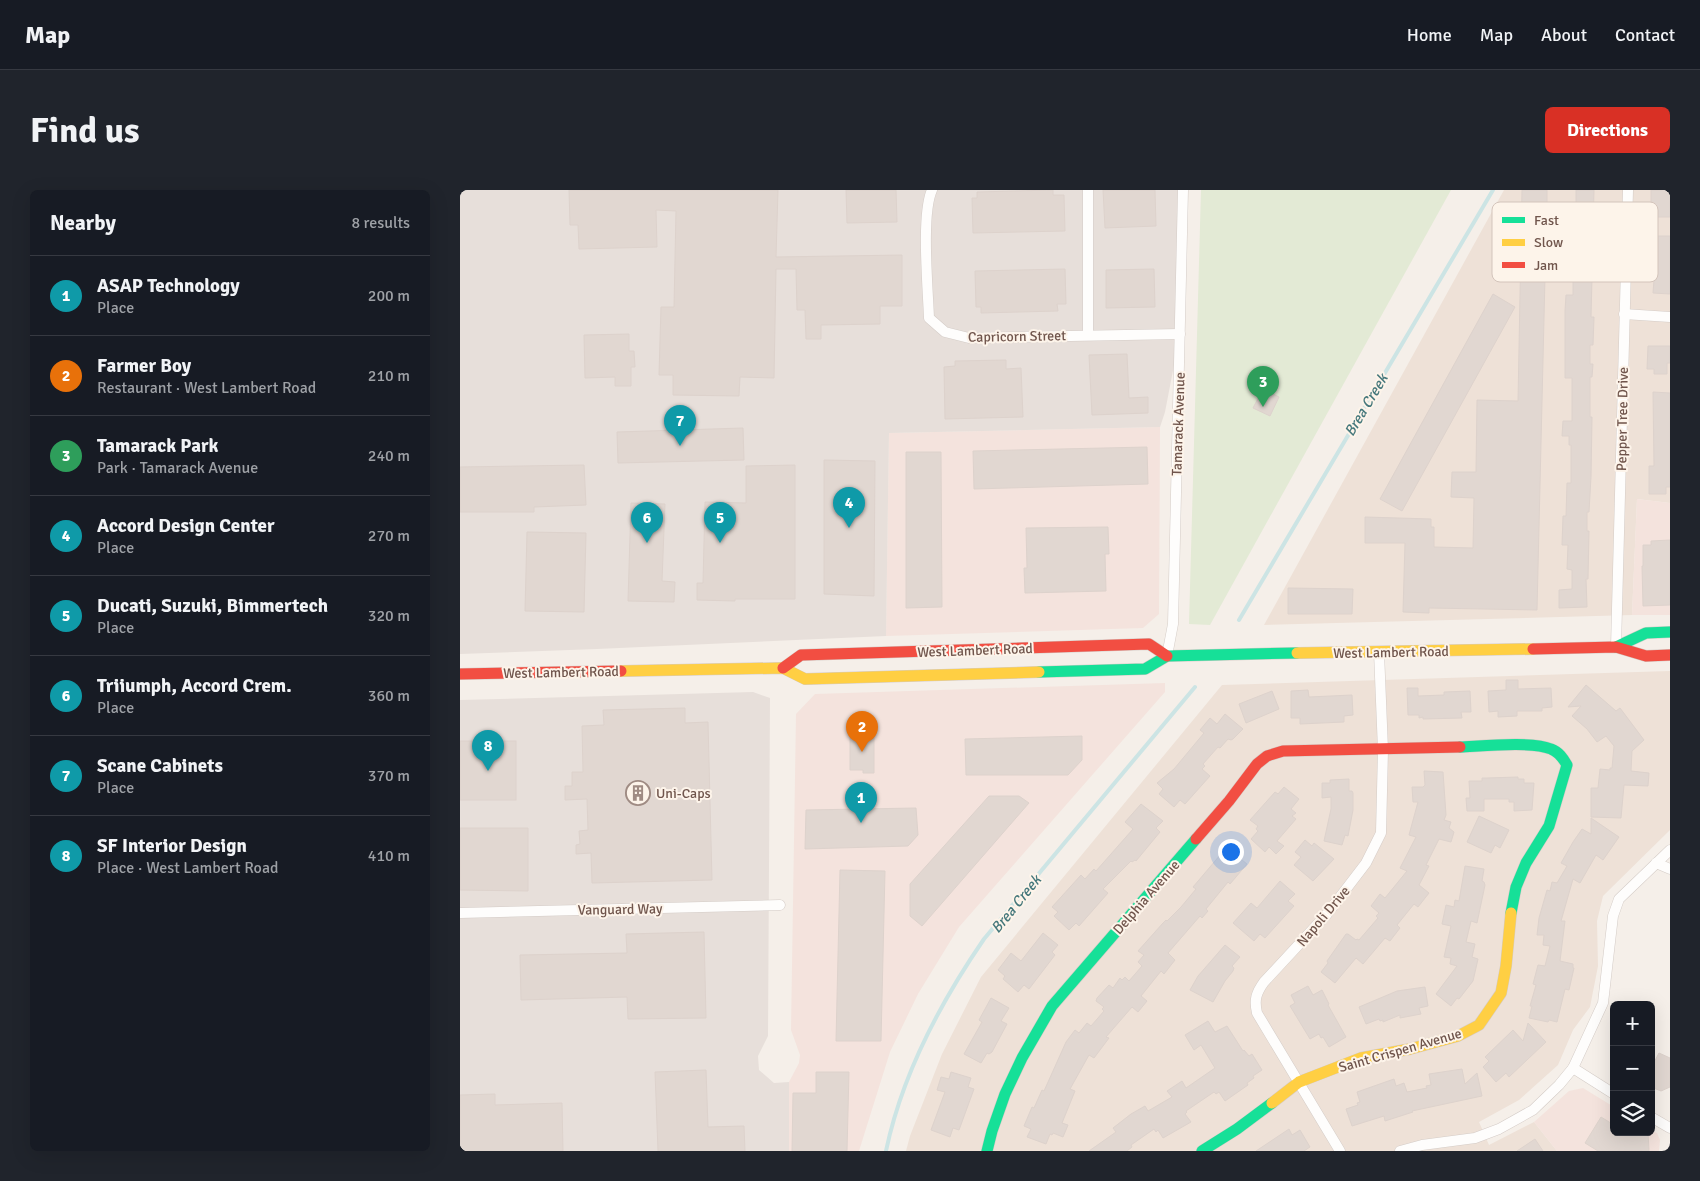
<!DOCTYPE html>
<html lang="en">
<head>
<meta charset="utf-8">
<style>
	body { margin:0; font-family:Signika,sans-serif; background:#20242c; color:#f1f3f6 }
	.controls { position:absolute; right:15px; bottom:15px; display:grid; overflow:hidden; border-radius:8px; box-shadow:0 5px 20px #0002 }
	.controls button { width:45px; height:45px; display:grid; place-items:center; padding:0; border:0; border-bottom:1px solid #363941; background:#171b24; color:#f1f3f6; font:25px sans-serif }
	.you { position:absolute; left:770px; top:661px; width:18px; height:18px; margin:-12px; border:4px solid #fff; border-radius:50%; background:#1a73e8; box-shadow:0 0 0 8px #1a73e833 }
	.badge { display:grid; place-items:center; width:32px; height:32px; border-radius:50%; background:#d93025; color:#fff; font-size:16px; font-weight:700 }
	.pin { position:absolute; translate:-50% -41px; filter:drop-shadow(0 1px 2px #0008) }
	.pin::after { content:''; position:absolute; top:26px; width:18px; height:15px; background:inherit; clip-path:polygon(0 0,100% 0,50% 100%) }
	.list { margin:0; padding:0; list-style:none }
	h2 { display:flex; justify-content:space-between; align-items:center; height:65px; margin:0; padding:0 20px; font-size:21px }
	h2 small { font-size:16px; font-weight:400; color:#9ea1a6 }
	.list li { display:grid; grid-template-columns:32px 1fr auto; gap:15px; align-items:center; box-sizing:border-box; height:80px; padding:0 20px; border-top:1px solid #363941 }
	.list b { display:block; font-size:19px; white-space:nowrap }
	.list p { margin:0; font-size:16px; white-space:nowrap; color:#9ea1a6 }
	.list em { font-size:16px; font-style:normal; color:#9ea1a6 }
	.icon { flex:none; width:28px; height:28px; fill:none; stroke:currentColor; stroke-width:2; stroke-linecap:round; stroke-linejoin:round }
	.map { position:relative; flex:none; width:1210px; height:961px; overflow:hidden; border-radius:8px }
	header { display:flex; align-items:center; gap:30px; box-sizing:border-box; height:70px; padding:0 25px; background:#171b24; border-bottom:1px solid #363941 }
	header strong { font-size:24px }
	nav { display:flex; gap:28px; margin-inline-start:auto; font-size:18px }
	.intro { display:flex; align-items:center; justify-content:space-between; box-sizing:border-box; height:120px; padding:0 30px }
	h1 { margin:0; font-size:35px }
	.button { padding:12px 22px; border-radius:8px; background:#d93025; color:#fff; font-size:18px; font-weight:700 }
	main { display:flex; gap:30px; padding:0 30px }
	aside { flex:1; background:#171b24; border-radius:8px; box-shadow:0 5px 20px #0002 }
	.map>svg:first-child { display:block }
	.residential { fill:#eee1d7 }
	.commercial { fill:#f4e3dd }
	.industrial { fill:#e7dfda }
	.green { fill:#e3ead5 }
	.lines { fill:none; stroke-linecap:round; stroke-linejoin:round }
	.stream { stroke:#cce4e4; stroke-width:4 }
	.building { fill:#e1d7d1; stroke:#ddd2cc }
	.street-casing { stroke:#d4ccc7; stroke-width:11 }
	.fast-casing { stroke:#d4cbc6; stroke-width:12 }
	.slow-casing { stroke:#d4cbc6; stroke-width:12 }
	.jam-casing { stroke:#d4cbc6; stroke-width:12 }
	.street { stroke:#fefdfc; stroke-width:10 }
	.fast { stroke:#16e098; stroke-width:11 }
	.slow { stroke:#ffcf43; stroke-width:11 }
	.jam { stroke:#f24e42; stroke-width:11 }
	.labels { text-anchor:middle; stroke-width:4; stroke-linejoin:round; paint-order:stroke }
	.street-label { font-size:14px; fill:#70554c; stroke:#fdf4ea }
	.poi-label { font-size:14px; fill:#70554c; stroke:#fdf4ea; text-anchor:start }
	.water-label { font-size:15px; font-style:italic; fill:#44777b; stroke:#fdf4ea }
	.key { fill:#fdf4ea; stroke:#d3c4bb; stroke-width:1 }
	.key-label { font-size:14px; fill:#70554c }
</style>
</head>
<body>
<header>
<strong>Map</strong>
<nav><a>Home</a><a>Map</a><a>About</a><a>Contact</a></nav>
</header>
<div class="intro"><h1>Find us</h1><a class="button">Directions</a></div>
<main>
<aside>
<h2>Nearby<small>8 results</small></h2>
<ul class="list">
<li><span class="badge" style="background:#0f9aa8">1</span><div><b>ASAP Technology</b><p>Place</p></div><em>200 m</em></li>
<li><span class="badge" style="background:#e8710a">2</span><div><b>Farmer Boy</b><p>Restaurant · West Lambert Road</p></div><em>210 m</em></li>
<li><span class="badge" style="background:#2e9e5b">3</span><div><b>Tamarack Park</b><p>Park · Tamarack Avenue</p></div><em>240 m</em></li>
<li><span class="badge" style="background:#0f9aa8">4</span><div><b>Accord Design Center</b><p>Place</p></div><em>270 m</em></li>
<li><span class="badge" style="background:#0f9aa8">5</span><div><b>Ducati, Suzuki, Bimmertech</b><p>Place</p></div><em>320 m</em></li>
<li><span class="badge" style="background:#0f9aa8">6</span><div><b>Triiumph, Accord Crem.</b><p>Place</p></div><em>360 m</em></li>
<li><span class="badge" style="background:#0f9aa8">7</span><div><b>Scane Cabinets</b><p>Place</p></div><em>370 m</em></li>
<li><span class="badge" style="background:#0f9aa8">8</span><div><b>SF Interior Design</b><p>Place · West Lambert Road</p></div><em>410 m</em></li>
</ul>
</aside>
<div class="map">
<svg width="1210" height="961" viewBox="0 0 1210 961">
	<rect width="100%" height="100%" fill="#f5efe9"/>
	<g class="residential">
		<path d="M1044,0H1210V313L1177,309L1172,425L804,435Z"/>
		<path d="M1210,481V640L1143,706L1137,731L1138,776L1130,817L1113,840L1098,875L1059,910L1019,932L1029,955L1074,932L1097,961H446L450,946L482,864L521,787L762,495Z"/>
	</g>
	<g class="commercial">
		<path d="M700,237L699,424L683,438L426,446L429,243Z"/>
		<path d="M1177,309L1210,313V425H1172Z"/>
		<path d="M705,493V502L499,737L458,804L430,862L399,961H329V892L339,873L340,865L331,840L336,524L355,504Z"/>
		<path d="M1123,898L1154,917V942H1191V940L1197,943L1200,950L1199,961H1097L1074,932L1109,901Z"/>
	</g>
	<g class="industrial">
		<path d="M0,0H721L720,144L705,222L700,237L429,243L426,446L137,459L0,464Z"/>
		<path d="M293,502L310,508L308,846L298,866L299,880L314,893L329,892V961H0V510Z"/>
	</g>
	<path class="green" d="M741,0H991L750,435L729,434Z"/>
	<g class="lines">
		<g class="stream">
			<path d="M779,430L1033,0"/>
			<path d="M426,961C442,884 480,813 524,749L735,497"/>
		</g>
	</g>
	<g class="building">
		<path d="M109,0H318L316,67L442,65V116H420V134L361,135V149H346L345,120H337L336,79H316L314,188L280,187L279,206L213,205V185H199L201,117H214L216,21L196,20L197,57L119,59L118,35H110Z"/>
		<path d="M386,0H436L437,32L387,33Z"/>
		<path d="M593,0V5H604L605,41L513,43L512,8H517V2Z"/>
		<path d="M643,0H695L696,36L645,38Z"/>
		<path d="M1062,0H1087V33H1109V25H1116V0H1134L1133,39H1135V88L1132,87L1131,127H1134L1133,155H1130V174H1133L1132,187H1130V227H1132L1131,287L1129,322H1127V341H1129L1128,389H1126L1127,417L1099,418V400L1112,399V380L1107,379L1108,355H1102L1103,326H1106L1107,293H1111V255H1109V246H1102L1103,231H1112V188H1105V121L1106,105H1113V53H1109V45H1086L1077,420L969,418V423L943,422L945,353H905V327L971,329V337H974V357L1013,358L1014,308L991,307L992,282H1016L1017,210L1058,211Z"/>
		<rect x="1191" y="0" width="19" height="27"/>
		<path d="M1196,46H1210V104L1193,103L1194,90H1196V70H1194V53H1196Z"/>
		<path d="M605,79L606,114H597L598,121L521,123V117H516L515,81Z"/>
		<path d="M694,79L695,117L646,118V80Z"/>
		<path d="M1033,104L1055,117L942,321L920,309Z"/>
		<path d="M169,144V161H174L175,177H171V196H155V187L125,188L124,145Z"/>
		<path d="M1188,156H1210V173H1207V184H1194V179H1187Z"/>
		<path d="M667,164L669,208L688,207V223L632,225L629,165Z"/>
		<path d="M546,170V179L561,178L563,227L485,229L484,177L495,176V171Z"/>
		<path d="M803,199L819,207L810,226L793,218Z"/>
		<path d="M1193,202L1210,203V297H1206V304H1189V276H1194Z"/>
		<path d="M283,238L284,270L158,273L157,242Z"/>
		<path d="M687,257L688,294L514,299L513,261Z"/>
		<path d="M446,262H481L482,417L446,418Z"/>
		<path d="M364,270L415,271L414,406L364,404Z"/>
		<path d="M124,275L126,315L74,317V322H0V277Z"/>
		<path d="M335,275V409H275V411L237,410V393H243L245,312L286,313V276Z"/>
		<path d="M171,313L205,314L202,391L215,392L214,412L168,411Z"/>
		<path d="M648,337L649,364H645L646,401L565,403L564,378H567L566,338Z"/>
		<path d="M67,342L126,343L124,422L65,421Z"/>
		<path d="M1210,350V415L1183,416L1182,376H1183V355H1191V351Z"/>
		<path d="M828,398L893,399L892,424H828Z"/>
		<path d="M1046,490H1058V499L1091,498L1092,517L1082,518V521H1057V526L1038,527V521L1029,522L1028,501L1046,500Z"/>
		<path d="M1126,495L1156,521L1160,518L1184,550L1172,561L1171,581L1189,583L1188,596L1164,595L1161,628L1131,627V598H1138L1140,579L1150,580V578H1152L1154,556L1146,546L1137,552L1127,539L1112,526L1121,516L1108,517Z"/>
		<path d="M947,498H958V506L984,505V502L1010,501L1011,522H1001L1002,528L963,529V527L959,528V525H948Z"/>
		<path d="M848,500L849,507L892,505L893,525L884,526V532L840,534V528H831V501Z"/>
		<path d="M812,501L819,519L786,533L779,514Z"/>
		<path d="M225,518V533L248,532L252,690L132,693L131,663L116,664V655L120,654L119,641L128,640L127,609L105,610V596H112V582H123L122,536L144,535L143,520Z"/>
		<path d="M765,524L783,539L773,549L771,550L768,549L760,558L758,557L743,574L745,576L742,579L750,586L725,614L720,610L714,617L699,604L703,599L697,593L714,579L744,543L740,540L750,528L757,534Z"/>
		<path d="M395,539H414V583H403V580H390V545Z"/>
		<path d="M622,546V570L608,585H506L505,549Z"/>
		<rect x="0" y="551" width="56" height="59"/>
		<path d="M964,581L983,582L986,625L984,630L991,632L989,638L994,642L991,652L979,649L966,675L969,676L959,695L969,703L958,717L954,714L937,735L940,738L930,751L925,748L903,774L896,768L875,793L861,782L868,773L867,771L886,744H888L896,750L897,749L899,750L918,728L916,726L919,723L911,716L920,704L925,708L947,681L940,678L956,647L949,645L958,612H953L952,597H963L965,595Z"/>
		<path d="M1058,587V589H1064V593H1074L1072,620L1054,621V612H1049V609H1024V621H1007L1006,608H1010L1009,591H1022V588H1027Z"/>
		<path d="M889,589V601H892L893,603V620L888,646L885,645L882,655L864,651L871,619V607L862,608V593H870V590Z"/>
		<path d="M824,597L839,609L831,619L836,623L832,626L836,629L817,651L824,656L816,664L809,657L805,662L791,649L798,641L796,639L798,636L790,630L815,602L818,604Z"/>
		<path d="M529,606H559L569,613L462,736L450,726V694Z"/>
		<path d="M681,614L703,631L696,638L700,642L676,671L675,670L672,672L671,671L643,699L648,703L619,736L616,733L609,740L594,726L598,722L592,717L621,685L625,689L634,679L636,681L673,639L665,632Z"/>
		<path d="M456,618L458,645L448,656L345,659L346,620Z"/>
		<path d="M1019,626L1049,640L1040,658L1035,655L1031,663L1007,652Z"/>
		<path d="M1131,628L1159,647L1143,670L1136,665L1120,693L1113,689L1101,731H1105L1100,771L1113,774V778H1114L1109,800L1105,799L1097,832L1089,830L1088,832L1069,828L1072,816H1070L1076,795L1073,794L1078,775L1085,776L1090,756L1083,755L1084,745H1077L1079,728L1087,700L1090,701L1092,692L1097,693L1107,676L1101,673L1113,652L1122,639L1131,644Z"/>
		<path d="M0,638H68V701L0,700Z"/>
		<path d="M845,650L852,656L854,653L874,669L853,691L834,675L841,667L835,662Z"/>
		<path d="M772,662L787,674L770,694L768,692L746,719L748,721L742,728L740,726L708,763L715,770L704,784L701,781L681,806L687,811L678,822L672,817L646,847L649,848L634,868L629,865L610,899L615,901L602,933L608,935L603,947L593,943L592,945L590,944L586,954L567,947L571,939L564,936L572,917L574,918L582,900L584,901L606,852L615,840L619,843L627,833L631,836L644,821L642,819L644,817L636,811L637,808L649,795L653,798L660,788L662,790L665,787L669,791L682,776L678,772L684,765L678,761L703,733L706,730L707,731L721,717L736,699L733,697L761,664L766,668Z"/>
		<path d="M1005,676L1024,679L1022,691L1024,692L1025,695L1017,733L1011,731L1006,752L1015,754L1012,767L1018,769L1013,791L999,809L997,808L991,816L976,804L997,776L990,774L991,768L984,767L991,736L982,734L986,715L994,717L995,710L999,711Z"/>
		<path d="M380,680L425,681L421,851H376Z"/>
		<path d="M820,691L835,704L828,711L834,716L805,748L800,744L794,751L773,733L791,713L797,718Z"/>
		<path d="M244,742L246,828L168,829L167,807L61,810L60,765L167,763L166,744Z"/>
		<path d="M583,743L598,755L592,762L595,765L569,799L564,795L558,802L543,789L545,786L538,780L551,763L561,771Z"/>
		<path d="M765,755L780,767L772,776L774,778L773,781L765,791L753,812L730,800L738,786Z"/>
		<path d="M848,796L853,805L862,800L869,814L868,815L886,847L869,857L863,847L861,848L859,844L850,849L830,816L835,813L831,805Z"/>
		<path d="M965,797L968,816L959,818L961,824L940,828V825L923,832V830L920,831L919,829L906,834L899,817L937,801Z"/>
		<path d="M531,808L549,818L541,831L547,834L532,862L529,864L527,863L521,873L504,864L522,832L519,830Z"/>
		<path d="M748,831L755,842L767,836L783,861L784,860L789,866L792,864L802,880L793,886L794,888L787,893L788,895L765,911L759,902L756,904L754,902L726,921L727,922L725,924L731,932L703,948L698,940L696,942L694,939L671,955L672,957L667,961H629L656,942L653,938L671,924L685,916L688,921L712,907L707,901L722,891L726,898L755,878L741,855L734,860L725,845Z"/>
		<path d="M1068,833L1086,852L1049,887L1046,883L1036,892L1023,877L1029,871L1025,867L1053,840L1063,851Z"/>
		<path d="M1199,863L1210,868V897L1201,901L1191,897V878Z"/>
		<path d="M1002,879L1005,894L1017,883L1022,906L952,921L953,922L925,931L924,926L892,936L886,919L898,915L897,913L900,912L897,902L934,889L936,896L944,893L947,902L967,898L966,896L971,895L969,884Z"/>
		<path d="M246,880L248,937L284,936L285,961H198L195,882Z"/>
		<path d="M356,882H389L387,961H332L333,903H356Z"/>
		<path d="M491,882L511,888L508,897L514,899L499,940L493,938L490,947L471,940L485,902L477,900L481,887L489,889Z"/>
		<path d="M35,904V915L102,913L103,961H0V905Z"/>
		<path d="M1141,927L1154,935V943L1188,942L1189,961H1138L1125,953Z"/>
		<path d="M829,939L832,945L840,940L850,957L844,961H796Z"/>
		<path d="M1075,949L1083,961H1057Z"/>
	</g>
	<g class="lines">
		<defs>
			<g id="street">
				<path d="M472,0C461,24 468,99 469,128L485,142L509,148L720,144"/>
				<path d="M628,0V145"/>
				<path d="M1164,124L1210,127"/>
				<path d="M1156,457L1168,0"/>
				<path d="M707,466L713,434L723,0"/>
				<path d="M1196,673L1210,679"/>
				<path d="M0,723L320,715"/>
				<path d="M1113,878L1154,904"/>
				<path d="M1191,927L1210,938"/>
				<path d="M880,961L797,823C794,810 796,803 804,792L867,724L906,673L921,643L923,560L919,462"/>
				<path d="M940,961L962,955L1015,948L1039,939L1073,920L1099,895L1113,878L1143,813L1153,726L1159,709L1210,660"/>
			</g>
			<g id="fast">
				<path d="M1156,457L1186,443L1210,442"/>
				<path d="M579,482L685,479L707,466L837,463"/>
				<path d="M1000,557C1023,556 1072,551 1091,559C1099,562 1103,568 1107,575L1089,636L1066,673L1056,697L1051,723"/>
				<path d="M527,961L532,941L545,904L562,868L592,816L736,649"/>
				<path d="M742,961L777,939L812,913"/>
			</g>
			<g id="slow">
				<path d="M837,463L1073,459"/>
				<path d="M161,481L323,478L345,489L579,482"/>
				<path d="M812,913L839,892L901,868L950,859L998,846L1019,835L1041,803L1046,776L1051,723"/>
			</g>
			<g id="jam">
				<path d="M1073,459L1156,457L1186,466L1210,465"/>
				<path d="M323,478L341,465L689,454L707,466"/>
				<path d="M0,484L161,481"/>
				<path d="M736,649L769,611L797,574L807,566L823,561L1000,557"/>
			</g>
		</defs>
		<use href="#street" class="street-casing"/>
		<use href="#fast" class="fast-casing"/>
		<use href="#slow" class="slow-casing"/>
		<use href="#jam" class="jam-casing"/>
		<use href="#street" class="street"/>
		<use href="#fast" class="fast"/>
		<use href="#slow" class="slow"/>
		<use href="#jam" class="jam"/>
	</g>
	<defs>
		<symbol id="building-ring" viewBox="-11 -11 22 22"><circle r="9.5" fill="#fdf4ea" stroke="#9f8b83" stroke-width="1.5"/><path d="M-4-6H4V6H1V3H-1V6H-4ZM-2.5-4.3h1.7v1.8h-1.7ZM.8-4.3h1.7v1.8H.8ZM-2.5-1h1.7V.8h-1.7ZM.8-1h1.7V.8H.8Z" fill="#9f8b83"/></symbol>
	</defs>
	<g fill-rule="evenodd">
		<use href="#building-ring" x="164" y="589" width="28" height="28"/>
	</g>
	<g class="labels">
		<g class="street-label">
			<text transform="translate(557 146) rotate(-1)" y="5">Capricorn Street</text>
			<text transform="translate(1162 229) rotate(-89)" y="5">Pepper Tree Drive</text>
			<text transform="translate(718 234) rotate(-88)" y="5">Tamarack Avenue</text>
			<text transform="translate(515 460) rotate(-2)" y="5">West Lambert Road</text>
			<text transform="translate(931 462) rotate(-1)" y="5">West Lambert Road</text>
			<text transform="translate(101 482) rotate(-1)" y="5">West Lambert Road</text>
			<text transform="translate(686 707) rotate(-49)" y="5">Delphia Avenue</text>
			<text transform="translate(160 719) rotate(-1)" y="5">Vanguard Way</text>
			<text transform="translate(863 726) rotate(-50)" y="5">Napoli Drive</text>
			<text transform="translate(940 860) rotate(-16)" y="5">Saint Crispen Avenue</text>
		</g>
		<g class="poi-label">
			<text x="196" y="608">Uni-Caps</text>
		</g>
		<g class="water-label">
			<text transform="translate(906 215) rotate(-59)" y="5">Brea Creek</text>
			<text transform="translate(556 714) rotate(-51)" y="5">Brea Creek</text>
		</g>
	</g>
	<rect x="1032" y="12" width="166" height="80" rx="8" class="key"/>
	<rect x="1042" y="27" width="23" height="6" fill="#16e098"/>
	<rect x="1042" y="49" width="23" height="7" fill="#ffcf43"/>
	<rect x="1042" y="72" width="23" height="6" fill="#f24e42"/>
	<g class="key-label">
		<text x="1074" y="35">Fast</text>
		<text x="1074" y="57">Slow</text>
		<text x="1074" y="80">Jam</text>
	</g>
</svg>
<div class="controls">
<button>+</button>
<button>−</button>
<button><svg class="icon" aria-label="layers" viewBox="0 0 24 24"><path d="M12 4l9 5-9 5-9-5zM3 14l9 5 9-5"/></svg></button>
</div>
<div class="you"></div>
<div class="pin badge" style="left:401px;top:633px;background:#0f9aa8">1</div>
<div class="pin badge" style="left:402px;top:562px;background:#e8710a">2</div>
<div class="pin badge" style="left:803px;top:217px;background:#2e9e5b">3</div>
<div class="pin badge" style="left:389px;top:338px;background:#0f9aa8">4</div>
<div class="pin badge" style="left:260px;top:353px;background:#0f9aa8">5</div>
<div class="pin badge" style="left:187px;top:353px;background:#0f9aa8">6</div>
<div class="pin badge" style="left:220px;top:256px;background:#0f9aa8">7</div>
<div class="pin badge" style="left:28px;top:581px;background:#0f9aa8">8</div>
</div>
</main>
</body>
</html>
